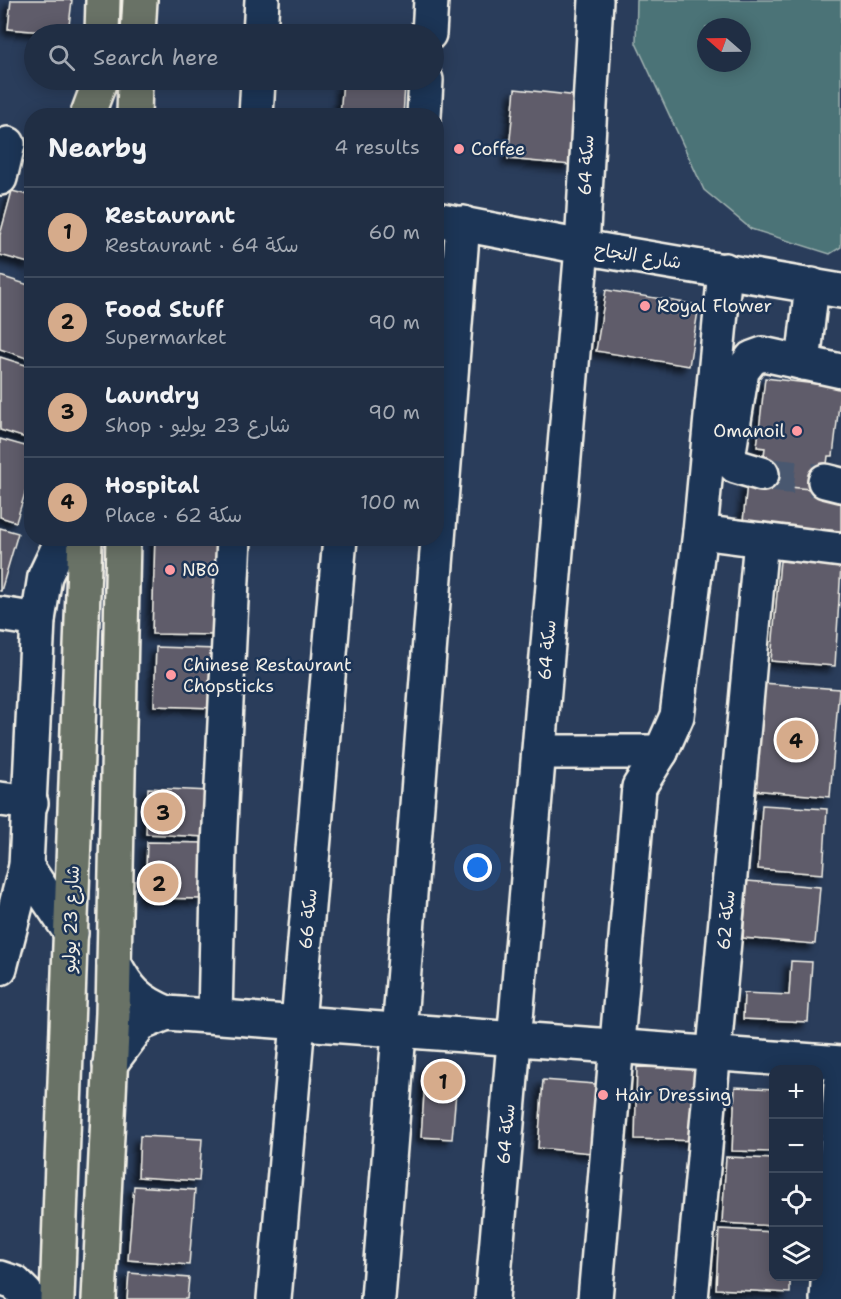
<!DOCTYPE html>
<html lang="en">
<head>
<meta charset="utf-8">
<style>
	body { margin:0; font-family:"Shantell Sans","Playpen Sans Arabic",sans-serif; background:#2d3a4f; color:#f1f3f6 }
	.controls { position:absolute; right:18px; bottom:18px; display:grid; overflow:hidden; border-radius:12px; box-shadow:0 3px 15px #0003 }
	.controls button { width:54px; height:54px; display:grid; place-items:center; padding:0; border:0; border-bottom:2px solid #3d4a5d; background:#202e44; color:#f1f3f6; font:30px sans-serif }
	.compass { position:absolute; left:697px; top:18px; width:54px; height:54px; border-radius:50%; background:#202e44; box-shadow:0 3px 15px #0003; rotate:290deg }
	.you { position:absolute; left:478px; top:868px; width:21px; height:21px; margin:-15px; border:4px solid #fff; border-radius:50%; background:#1a73e8; box-shadow:0 0 0 9px #1a73e833 }
	.badge { display:grid; place-items:center; width:39px; height:39px; border-radius:50%; background:#d6ab8b; color:#111; font-size:20px; font-weight:700 }
	.pin { position:absolute; translate:-50% -50%; border:3px solid #fff; box-shadow:0 2px 6px #0006 }
	.list { margin:0; padding:0; list-style:none }
	h2 { display:flex; justify-content:space-between; align-items:center; height:78px; margin:0; padding:0 24px; font-size:26px }
	h2 small { font-size:20px; font-weight:400; color:#a2a8b2 }
	.list li { display:grid; grid-template-columns:39px 1fr auto; gap:18px; align-items:center; box-sizing:border-box; height:90px; padding:0 24px; border-top:2px solid #3d4a5d }
	.list b { display:block; font-size:22px; white-space:nowrap }
	.list p { margin:0; font-size:20px; white-space:nowrap; color:#a2a8b2 }
	.list em { font-size:20px; font-style:normal; color:#a2a8b2 }
	.icon { flex:none; width:33px; height:33px; fill:none; stroke:currentColor; stroke-width:2; stroke-linecap:round; stroke-linejoin:round }
	.map { position:relative; flex:none; width:841px; height:1299px; overflow:hidden }
	.search { position:absolute; background:#202e44; box-shadow:0 3px 15px #0003; left:24px; top:24px; width:420px; height:66px; display:flex; align-items:center; gap:15px; box-sizing:border-box; padding:0 21px; border-radius:33px; color:#a2a8b2; font-size:22px }
	.panel { position:absolute; background:#202e44; box-shadow:0 3px 15px #0003; left:24px; top:108px; width:420px; height:438px; border-radius:24px }
	.map>svg:first-child { display:block }
	.green { fill:#4b7377; stroke:#a0b2b0; stroke-width:1.5; fill-rule:evenodd }
	.building { fill:#5e5c6a; stroke:#f4f1e8; stroke-width:1.5; filter:url(#shadow) }
	.lines { fill:none; stroke-linecap:round; stroke-linejoin:round }
	.minor-tunnel { stroke:#485870; stroke-width:33; stroke-dasharray:33 16; stroke-linecap:butt }
	.minor-casing { stroke:#f4f1e8; stroke-width:38 }
	.major-casing { stroke:#f4f1e8; stroke-width:38 }
	.minor { stroke:#1d3557; stroke-width:33 }
	.major { stroke:#697266; stroke-width:33 }
	.poi-dot { fill:#ff9aa2; stroke:#1d3557; stroke-width:2 }
	.labels { text-anchor:middle; stroke-width:5; stroke-linejoin:round; paint-order:stroke }
	.poi-label { font-size:18px; fill:#f4f1e8; stroke:#1d3557; text-anchor:start }
	.street-label { font-size:18px; fill:#f4f1e8; stroke:#1d3557 }
</style>
</head>
<body>
<div class="map">
<svg width="841" height="1299" viewBox="0 0 841 1299">
	<defs>
		<filter id="shadow"><feDropShadow dx="-5.5" dy="5.5" stdDeviation="3" flood-color="#0009"/></filter>
	</defs>
	<rect width="100%" height="100%" fill="#2a3d5b"/>
	<filter id="ink" filterUnits="userSpaceOnUse"><feTurbulence type="fractalNoise" baseFrequency=".0167" numOctaves="2"/><feDisplacementMap in="SourceGraphic" scale="12" xChannelSelector="R" yChannelSelector="G"/><feConvolveMatrix kernelMatrix="1 2 1 2 8 2 1 2 1" color-interpolation-filters="sRGB"/></filter>
	<g filter="url(#ink)">
		<path class="green" d="M637,0H841V247L830,254L751,229L704,190L636,43ZM706,27H742V63H706Z"/>
		<g class="building">
			<path d="M11,0H72L68,34L8,29Z"/>
			<path d="M343,81L405,85L403,116H340Z"/>
			<path d="M515,89L578,96L571,165L508,159Z"/>
			<path d="M12,191L32,196V264L0,255V235Z"/>
			<path d="M436,261L454,264L442,328L436,327Z"/>
			<path d="M0,276L32,286V360L0,349Z"/>
			<path d="M606,290L699,305L689,366L596,351Z"/>
			<path d="M0,357L32,367V440L0,430Z"/>
			<path d="M765,378L841,387L833,456H828L823,495L760,489L765,448L757,447Z"/>
			<path d="M0,439L32,448V471L16,522L0,517Z"/>
			<path d="M747,483L841,492V531L743,522Z"/>
			<path d="M0,528L18,533L1,591H0Z"/>
			<path d="M155,538H221L219,635L152,634Z"/>
			<path d="M780,561L841,566L835,666L771,661Z"/>
			<path d="M156,647L216,649L214,708L154,706Z"/>
			<path d="M762,683L839,689L830,797L753,790Z"/>
			<path d="M148,788L209,791L207,837L146,834Z"/>
			<path d="M762,805L827,809L823,874L758,869Z"/>
			<path d="M147,842L207,843L205,899L145,898Z"/>
			<path d="M747,881L820,887L815,944L743,938Z"/>
			<path d="M791,961L812,962L808,1022L743,1019L744,993L789,995Z"/>
			<path d="M426,1066L458,1068L452,1139L421,1137Z"/>
			<path d="M637,1067L704,1069L701,1141L635,1139Z"/>
			<path d="M543,1080L608,1085L603,1154L538,1148Z"/>
			<path d="M735,1087L774,1089V1152L732,1151Z"/>
			<path d="M140,1136L202,1139L199,1181L138,1177Z"/>
			<path d="M726,1157L774,1159V1226L722,1223Z"/>
			<path d="M134,1186L195,1190L189,1265L128,1260Z"/>
			<path d="M719,1229L774,1232V1276H790V1293L716,1289Z"/>
			<path d="M129,1273L189,1278L187,1299H127Z"/>
		</g>
		<g class="lines">
			<path class="minor-tunnel" d="M762,474L825,481"/>
			<defs>
				<g id="minor">
					<path d="M260,34L262,0"/>
					<path d="M429,34L431,0"/>
					<path d="M256,116L258,80"/>
					<path d="M424,116L426,80"/>
					<path d="M0,178L8,144"/>
					<path d="M436,219L582,247L841,291"/>
					<path d="M803,363L812,285"/>
					<path d="M762,474L735,466L728,458L742,371L752,358L763,354L841,371"/>
					<path d="M825,481L841,485"/>
					<path d="M700,532L841,550"/>
					<path d="M0,614L38,620"/>
					<path d="M539,752H661"/>
					<path d="M0,799L31,803"/>
					<path d="M26,866L71,933"/>
					<path d="M114,963C129,991 137,1000 167,1013L841,1063"/>
					<path d="M0,968L26,866L38,620L45,576L63,538"/>
					<path d="M215,1016L219,846L234,538"/>
					<path d="M110,1064L140,1024L167,1013"/>
					<path d="M0,1278L15,1283L26,1294L25,1299"/>
					<path d="M274,1299L340,538"/>
					<path d="M378,1299L463,223"/>
					<path d="M492,1299L582,247L596,0"/>
					<path d="M595,1299L639,787L661,752L677,716L700,532L725,270"/>
					<path d="M691,1299L761,540"/>
					<path d="M827,1299L841,1084"/>
				</g>
				<g id="major">
					<path d="M102,34L103,0"/>
					<path d="M138,34L140,0"/>
					<path d="M87,116L100,81"/>
					<path d="M134,116L135,80"/>
					<path d="M57,1299L85,538"/>
					<path d="M99,1299L113,1013L123,538"/>
				</g>
			</defs>
			<use href="#minor" class="minor-casing"/>
			<use href="#major" class="major-casing"/>
			<use href="#minor" class="minor"/>
			<use href="#major" class="major"/>
		</g>
	</g>
	<g class="poi-dot">
		<circle cx="459" cy="149" r="6"/>
		<circle cx="645" cy="306" r="6"/>
		<circle cx="797" cy="431" r="6"/>
		<circle cx="170" cy="570" r="6"/>
		<circle cx="171" cy="675" r="6"/>
		<circle cx="603" cy="1095" r="6"/>
	</g>
	<g class="labels">
		<g class="poi-label">
			<text x="471" y="155">Coffee</text>
			<text x="657" y="312">Royal Flower</text>
			<text x="785" y="437" text-anchor="end">Omanoil</text>
			<text x="182" y="576">NBO</text>
			<text x="183" y="671">Chinese Restaurant<tspan x="183" dy="21">Chopsticks</tspan></text>
			<text x="615" y="1101">Hair Dressing</text>
		</g>
		<g class="street-label">
			<text transform="translate(586 165) rotate(-87)" y="6">سكة 64</text>
			<text transform="translate(638 256) rotate(9)" y="6">شارع النجاح</text>
			<text transform="translate(547 650) rotate(-85)" y="6">سكة 64</text>
			<text transform="translate(71 919) rotate(-88)" y="6">شارع 23 يوليو</text>
			<text transform="translate(308 919) rotate(-85)" y="6">سكة 66</text>
			<text transform="translate(726 920) rotate(-85)" y="6">سكة 62</text>
			<text transform="translate(506 1134) rotate(-85)" y="6">سكة 64</text>
		</g>
	</g>
</svg>
<div class="controls">
<button>+</button>
<button>−</button>
<button><svg class="icon" aria-label="locate" viewBox="0 0 24 24"><circle cx="12" cy="12" r="6"/><path d="M12 2v4M12 18v4M2 12h4M18 12h4"/></svg></button>
<button><svg class="icon" aria-label="layers" viewBox="0 0 24 24"><path d="M12 4l9 5-9 5-9-5zM3 14l9 5 9-5"/></svg></button>
</div>
<svg class="compass" viewBox="-18 -18 36 36"><path d="M0-13l5 13h-10z" fill="#e53935"/><path d="M0 13l5-13h-10z" fill="#a2a8b2"/></svg>
<div class="you"></div>
<div class="pin badge" style="left:443px;top:1081px">1</div>
<div class="pin badge" style="left:159px;top:883px">2</div>
<div class="pin badge" style="left:163px;top:812px">3</div>
<div class="pin badge" style="left:796px;top:740px">4</div>
<div class="search"><svg class="icon" aria-label="search" viewBox="0 0 24 24"><circle cx="10" cy="10" r="6"/><path d="M15 15l6 6"/></svg>Search here</div>
<section class="panel">
<h2>Nearby<small>4 results</small></h2>
<ul class="list">
<li><span class="badge">1</span><div><b>Restaurant</b><p>Restaurant · سكة 64</p></div><em>60 m</em></li>
<li><span class="badge">2</span><div><b>Food Stuff</b><p>Supermarket</p></div><em>90 m</em></li>
<li><span class="badge">3</span><div><b>Laundry</b><p>Shop · شارع 23 يوليو</p></div><em>90 m</em></li>
<li><span class="badge">4</span><div><b>Hospital</b><p>Place · سكة 62</p></div><em>100 m</em></li>
</ul>
</section>
</div>
</body>
</html>
